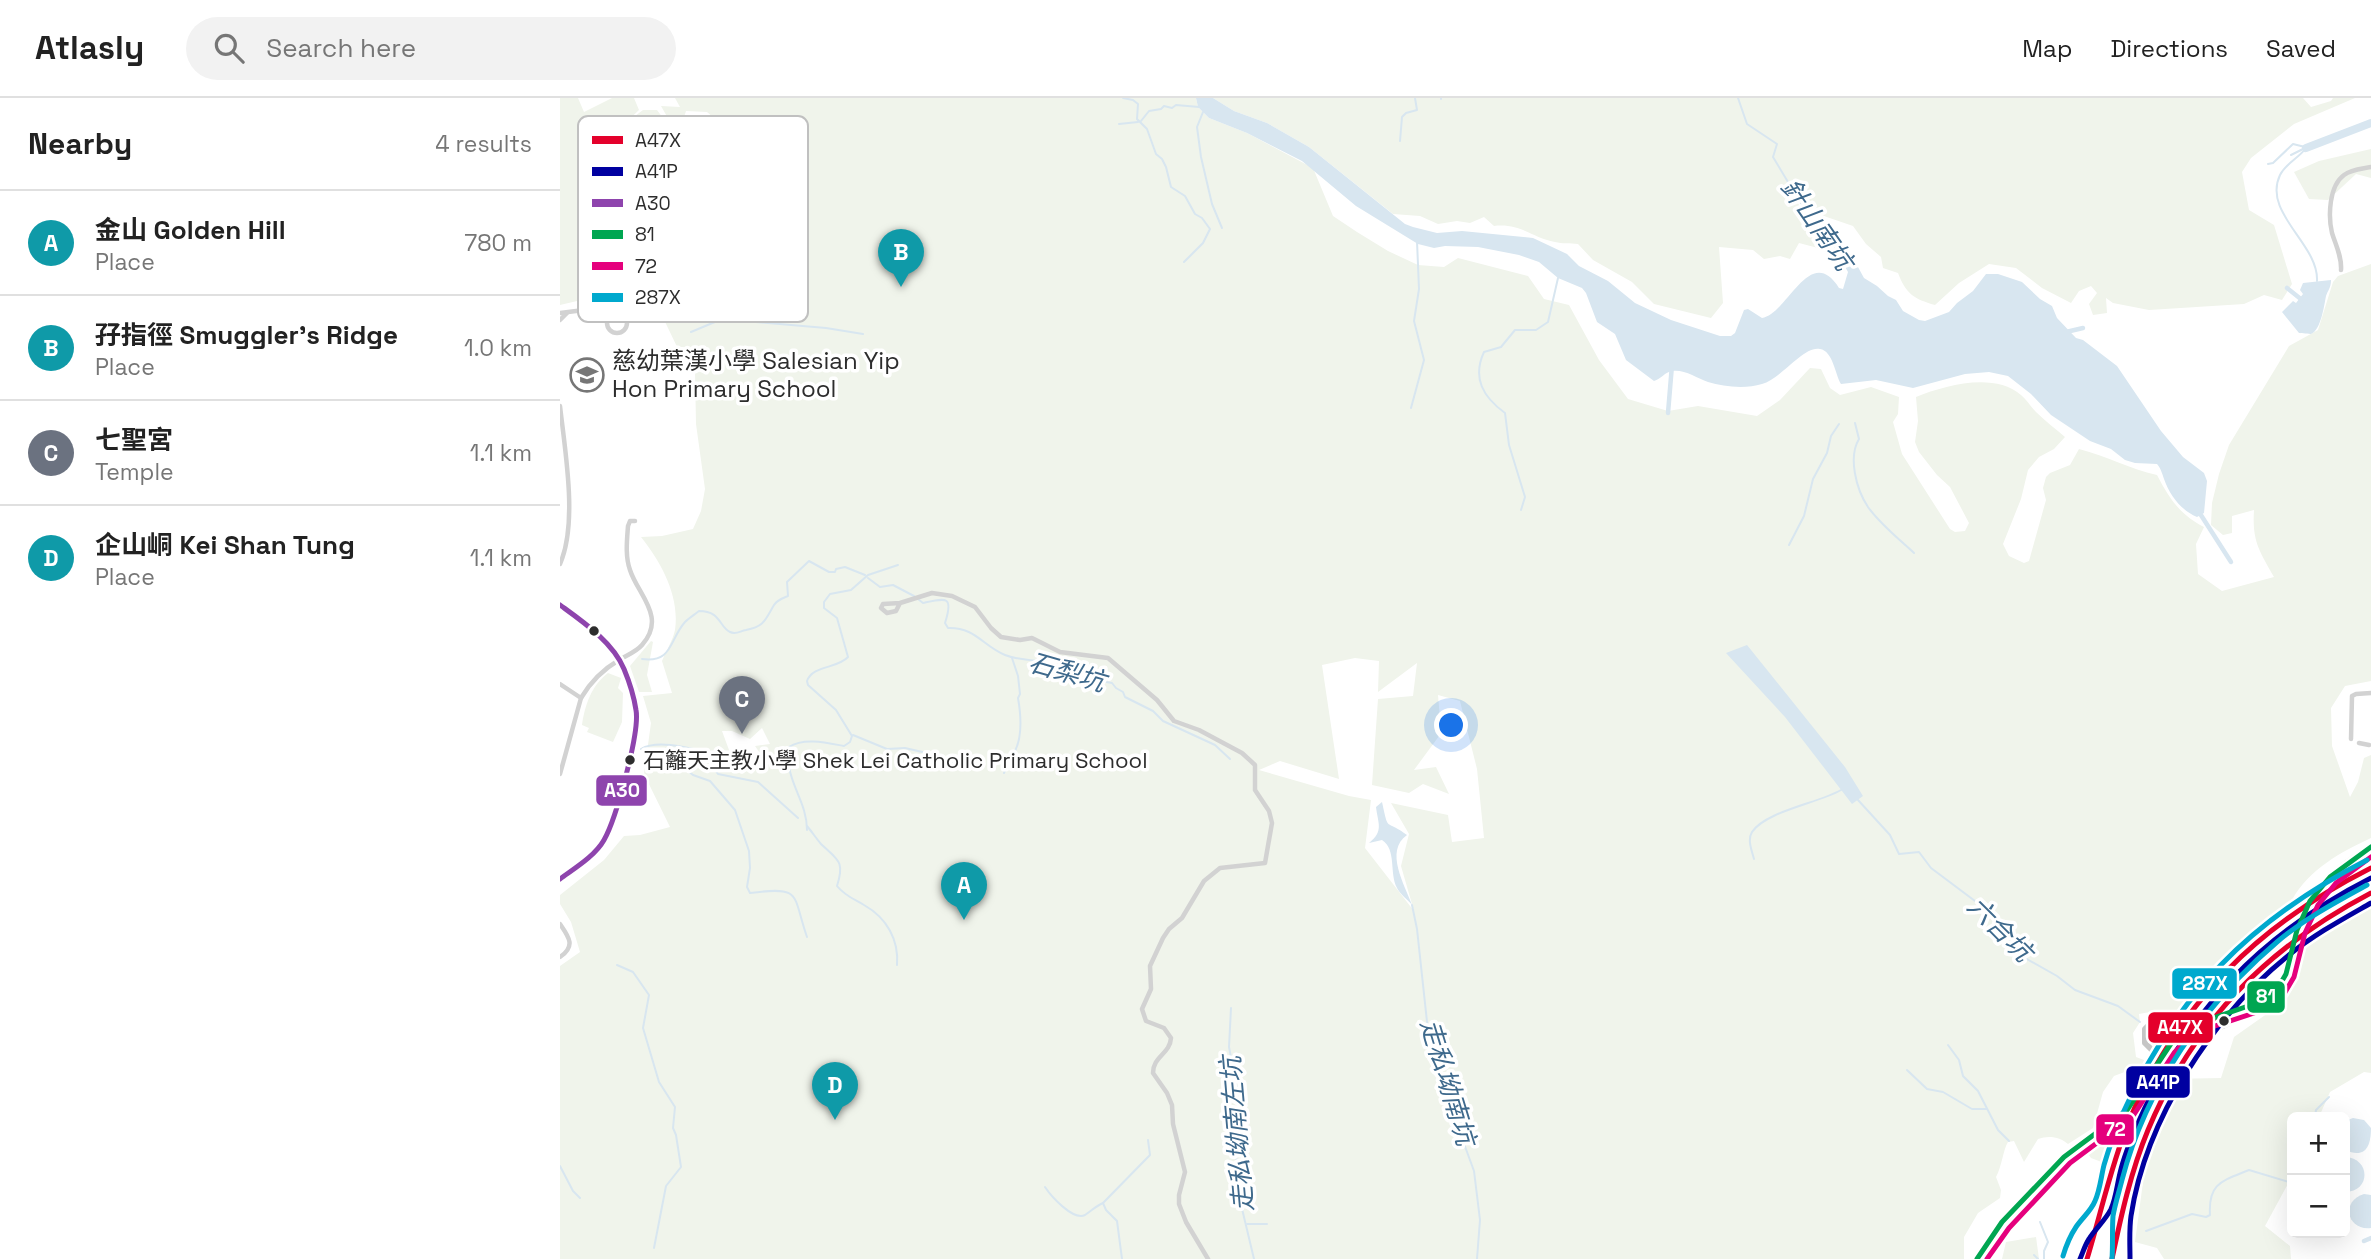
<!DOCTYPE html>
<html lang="en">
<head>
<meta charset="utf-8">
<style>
	body { margin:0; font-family:"Space Grotesk","Noto Sans TC",sans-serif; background:#f2f2f2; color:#222 }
	.controls { position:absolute; right:21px; bottom:21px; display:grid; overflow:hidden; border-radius:10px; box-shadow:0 7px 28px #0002 }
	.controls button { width:63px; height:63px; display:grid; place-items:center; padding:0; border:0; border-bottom:2px solid #e0e0e0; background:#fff; color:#222; font:35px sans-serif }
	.you { position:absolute; left:892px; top:628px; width:24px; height:24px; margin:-18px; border:5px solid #fff; border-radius:50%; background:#1a73e8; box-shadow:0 0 0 10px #1a73e833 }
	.badge { display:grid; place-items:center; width:46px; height:46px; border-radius:50%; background:#0f766e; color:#fff; font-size:23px; font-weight:700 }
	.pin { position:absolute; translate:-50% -58px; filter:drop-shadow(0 2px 4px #0008) }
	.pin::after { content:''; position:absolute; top:37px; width:24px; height:21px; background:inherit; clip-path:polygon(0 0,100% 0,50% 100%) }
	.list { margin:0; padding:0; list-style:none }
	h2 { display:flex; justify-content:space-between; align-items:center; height:91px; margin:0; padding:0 28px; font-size:30px }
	h2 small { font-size:23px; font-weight:400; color:#767676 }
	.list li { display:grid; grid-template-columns:46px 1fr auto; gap:21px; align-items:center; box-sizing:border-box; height:105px; padding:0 28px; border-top:2px solid #e0e0e0 }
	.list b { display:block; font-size:26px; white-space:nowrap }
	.list p { margin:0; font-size:23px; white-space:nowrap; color:#767676 }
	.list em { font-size:23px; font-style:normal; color:#767676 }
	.icon { flex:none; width:38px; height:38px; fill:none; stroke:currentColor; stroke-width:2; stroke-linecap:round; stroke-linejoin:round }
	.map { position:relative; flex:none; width:1811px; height:1161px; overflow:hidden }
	header { display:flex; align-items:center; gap:42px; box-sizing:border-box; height:98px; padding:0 35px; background:#fff; border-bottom:2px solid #e0e0e0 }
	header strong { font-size:33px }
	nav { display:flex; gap:38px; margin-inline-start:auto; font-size:24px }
	.search { width:490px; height:63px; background:#f2f2f2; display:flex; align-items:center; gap:18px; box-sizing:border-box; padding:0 24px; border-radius:38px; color:#767676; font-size:26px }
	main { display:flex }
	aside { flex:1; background:#fff }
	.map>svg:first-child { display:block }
	.green { fill:#f0f4eb; fill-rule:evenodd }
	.water { fill:#d8e6f0 }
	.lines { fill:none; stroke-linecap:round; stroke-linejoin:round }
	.stream { stroke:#d8e6f0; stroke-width:2 }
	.canal { stroke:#d8e6f0; stroke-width:4.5 }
	.river { stroke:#d8e6f0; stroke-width:8 }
	.highway-tunnel { stroke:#d5d5d5; stroke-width:7; stroke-dasharray:7 3.5; stroke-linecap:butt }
	.minor { stroke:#d2d2d2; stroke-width:4.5 }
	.major { stroke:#c5c5c5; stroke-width:6 }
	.highway { stroke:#bfbfbf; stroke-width:7 }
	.major-bridge { stroke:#c5c5c5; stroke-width:6 }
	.bus-1-casing { stroke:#fff; stroke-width:10 }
	.bus-2-casing { stroke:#fff; stroke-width:10 }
	.bus-3-casing { stroke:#fff; stroke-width:10 }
	.bus-4-casing { stroke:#fff; stroke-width:10 }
	.bus-5-casing { stroke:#fff; stroke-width:10 }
	.bus-6-casing { stroke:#fff; stroke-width:10 }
	.bus-1 { stroke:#e4002b; stroke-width:5 }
	.bus-2 { stroke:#0000a0; stroke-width:5 }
	.bus-3 { stroke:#8e44ad; stroke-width:5 }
	.bus-4 { stroke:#00a651; stroke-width:5 }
	.bus-5 { stroke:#e5007d; stroke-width:5 }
	.bus-6 { stroke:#00a9ce; stroke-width:5 }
	.bus-dot { fill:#2d2d2d; stroke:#fff; stroke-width:2.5 }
	.labels { text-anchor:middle; stroke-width:7; stroke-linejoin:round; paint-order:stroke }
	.bus-label { font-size:22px; fill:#2d2d2d; stroke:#fff; text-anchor:start }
	.poi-label { font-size:24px; fill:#2d2d2d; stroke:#fff; text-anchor:start }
	.water-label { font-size:26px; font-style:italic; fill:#3e698c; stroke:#fff }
	.key { fill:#fff; stroke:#c0c0c0; stroke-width:2 }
	.key-label { font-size:19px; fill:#2d2d2d }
	.line-badge { stroke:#fff; stroke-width:2.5 }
	.badge-label { font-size:19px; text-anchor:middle; font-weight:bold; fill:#fff }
</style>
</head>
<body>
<header>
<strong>Atlasly</strong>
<div class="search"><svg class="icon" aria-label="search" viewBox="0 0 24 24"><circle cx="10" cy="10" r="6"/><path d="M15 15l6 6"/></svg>Search here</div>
<nav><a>Map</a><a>Directions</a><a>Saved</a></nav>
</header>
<main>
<aside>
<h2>Nearby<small>4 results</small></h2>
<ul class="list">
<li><span class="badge" style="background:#0f9aa8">A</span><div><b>金山 Golden Hill</b><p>Place</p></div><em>780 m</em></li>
<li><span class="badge" style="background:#0f9aa8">B</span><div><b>孖指徑 Smuggler's Ridge</b><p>Place</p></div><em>1.0 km</em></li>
<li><span class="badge" style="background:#6b7280">C</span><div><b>七聖宮</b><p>Temple</p></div><em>1.1 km</em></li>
<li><span class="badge" style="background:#0f9aa8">D</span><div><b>企山峒 Kei Shan Tung</b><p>Place</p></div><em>1.1 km</em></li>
</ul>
</aside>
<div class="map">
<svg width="1811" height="1161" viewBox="0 0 1811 1161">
	<rect width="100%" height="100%" fill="#fff"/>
	<g class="green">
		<path d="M0,0H18L24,14L52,0H74L79,12L58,32L69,42L84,31L75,18L83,12H97L106,24L118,29L132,37L143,38L155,33L154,20L147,14L126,13L123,22H109L101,8L120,9L115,0H636L638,9L649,20L687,35L753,70L773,118L797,134L828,153L858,167L884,169L898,160L968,178L984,201L1009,207L1039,262L1068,301L1108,313L1138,308L1197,318L1220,302L1250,270L1261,271L1270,290L1280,297L1311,289L1339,299L1338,316L1333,324L1342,356L1390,431L1395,434L1405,433L1409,425L1390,389L1377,377L1359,354L1355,344L1358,323L1356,299C1386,287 1434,274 1461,297C1467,302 1471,309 1476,314C1485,323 1496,331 1505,339L1494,351L1479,359L1468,372L1461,401L1443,446L1449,458L1464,465L1469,463L1486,402L1483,390L1486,379L1490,375L1510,367L1519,351C1547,358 1570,371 1597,377C1609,400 1620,417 1644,429L1636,446L1638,476L1662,493L1714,479C1699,452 1692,443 1694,412L1672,418V435L1663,437L1651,427L1652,405L1659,376L1669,347L1729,248L1758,232L1773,184L1778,178L1811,166V583L1785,588L1771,610L1772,648L1790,699L1798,684L1804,660L1811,657V740C1781,754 1749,771 1732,802C1729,808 1728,816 1727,822C1717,860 1716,881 1679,900C1645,916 1615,909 1579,916L1580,924L1573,935L1576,959L1584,962L1583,967L1554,978L1543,994L1533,1030L1508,1046C1500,1039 1489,1037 1478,1041L1464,1064L1454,1043L1448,1044C1443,1052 1442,1068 1436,1079L1441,1092L1440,1100L1418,1115L1404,1139V1161H0V868L20,854L11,824L0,806V797L44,762L64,738L80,737L110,729L84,676L91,625L83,598L112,595L102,563C106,553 113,542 115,532C120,498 101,464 81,439L102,438L133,431L141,413L145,391L136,326L135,275L120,255L83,178C63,182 45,192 25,194L17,203L0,207ZM795,560L819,563L818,594L857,565L853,598L818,601L812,687L849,695L863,686L889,696L876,669L854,672L882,634H892L880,621L878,597L900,603L917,671L924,740L892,744L888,717L831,705L849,736L841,768L854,813L805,750L811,702L789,698L699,672L720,663L779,681L762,567ZM202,630L210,646L195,648L206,664L193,662L186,648L190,664L184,673L169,652L162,633H172L190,641Z"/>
		<path d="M653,0H1743L1751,9L1771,3L1773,0H1795L1734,26L1691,60L1682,74L1689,112L1714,127L1732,186L1722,202L1704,197L1684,206L1589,212L1553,205L1546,200L1547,215L1533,217L1529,206L1537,195L1531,188L1519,193L1511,205L1482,190L1456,170L1429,166L1399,185L1375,207C1354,201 1346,196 1338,175L1323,170L1321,159L1306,146L1293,128L1258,116L1233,99L1268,144L1258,150L1239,145L1230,161L1220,158L1204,161L1193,152L1159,149L1163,205L1151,220L1094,206L1072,184L1033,162L1018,146C1010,145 1002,146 995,144C972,140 961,125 934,128L924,119L910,125L897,123L878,126L860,118L833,116L749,49L707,25L674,13Z"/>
		<path d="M1811,51V80L1796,76L1768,102L1749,101L1734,74L1759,63Z"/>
		<path d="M91,543L93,544L87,577L92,594H79L70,568Z"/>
		<path d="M48,575L61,580L58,590L63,595L62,624L53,644L27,634L29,630L22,627C25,607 31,588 48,575Z"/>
		<path d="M1811,790V975L1804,974L1770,994L1759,1019H1732V1082L1729,1084L1705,1128L1730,1148L1731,1161H1604L1597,1150L1575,1144L1583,1084L1560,1071L1531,1060L1524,1051L1576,1015L1597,988L1608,981L1661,980L1674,939L1718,908L1738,881L1749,837L1765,806L1780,792Z"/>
		<path d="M1476,1139L1479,1161H1442L1446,1144Z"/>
	</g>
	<g class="water">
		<path d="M636,0H653L674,13L707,25L749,49L845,126L853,129L877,135L902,133L973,140L1007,156L1019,168L1048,183L1075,205L1111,222L1160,238H1171L1175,235L1184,212L1188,211L1202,220C1227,217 1250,144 1279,190L1283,191L1288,174L1270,142L1267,130H1270L1287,149L1304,180L1317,188L1328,198L1336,202L1343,213L1359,222L1365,223L1389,214L1397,205L1413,193L1426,176H1438L1462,184L1480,201L1492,208L1497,220L1516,240L1523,242L1557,268L1601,333L1623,359L1644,375L1647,383L1644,415L1637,419C1621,412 1610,398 1604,381C1602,375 1601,371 1597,366L1575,365L1565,362L1551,351L1530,343L1491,317L1471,296L1448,278L1429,274L1405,276L1353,290L1316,282L1281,286C1275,276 1273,253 1260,251C1244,247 1221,281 1202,286C1186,291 1164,289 1148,284C1137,280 1124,271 1112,273C1105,274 1101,281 1094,283L1066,262L1055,236L1037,224L1026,195L1022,190L998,180L979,164L959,157L918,149L885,148L874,150L858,146L796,108L742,63L687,35L649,20L638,9Z"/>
		<path d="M1771,182C1771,190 1768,192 1766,198C1764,208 1761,232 1751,236C1750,236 1741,235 1739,235L1722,214L1733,203L1736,205L1743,196L1740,192L1743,185Z"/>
		<path d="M1187,547L1285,669L1303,698L1292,706L1225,619L1166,555Z"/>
		<path d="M822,704C829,736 825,720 847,737C824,753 845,787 852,807C848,802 840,796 837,790C829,775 837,752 822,742L809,745C824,733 818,726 816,709Z"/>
		<path d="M1793,1020L1804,1022L1811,1030C1811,1049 1805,1061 1785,1052V1023Z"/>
		<path d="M1785,1059C1811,1060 1811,1094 1785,1094Z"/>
		<path d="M1804,1096L1811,1097V1130C1787,1133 1780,1103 1804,1096Z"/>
	</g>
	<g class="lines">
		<g class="stream">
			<path d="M563,0L573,2L578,6L577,21L587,31L596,56L602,61L606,69L611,89L625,98L635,116L642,120L650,131L643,145L624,164"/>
			<path d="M881,0V1"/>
			<path d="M1178,0L1187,26L1217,46L1213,59L1240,104L1266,130"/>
			<path d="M643,14L637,29L641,59L652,106L662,130"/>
			<path d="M581,23L589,13L601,11L604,8L612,10L616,7L639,9"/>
			<path d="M559,26L578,24"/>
			<path d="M840,43L842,19L846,15L857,12L855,0"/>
			<path d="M1746,50C1739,60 1726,65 1720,77C1702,115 1759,146 1757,183"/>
			<path d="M1731,57L1745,50"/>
			<path d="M1708,66L1713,65L1733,46L1745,49"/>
			<path d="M131,234L162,221L266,230L303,236"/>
			<path d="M851,310L864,262L854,223L859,191L857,143"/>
			<path d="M1295,325L1299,341C1288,359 1296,391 1308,409C1320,426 1339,441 1354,455"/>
			<path d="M961,412L965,399L949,347L945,315C923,299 912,280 924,254L941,249L955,232H976L988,224L998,180"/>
			<path d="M1229,447L1244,418L1253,381L1267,355L1271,338L1279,326"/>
			<path d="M308,480L320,489L333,487L354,498"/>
			<path d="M358,501L363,505C386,500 394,497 385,525L388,530C415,529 423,548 445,557C464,565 481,557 495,575L552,585L556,590L563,594L565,599L593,613L603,623L655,647L670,661"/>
			<path d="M82,561C113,565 109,542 125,524C129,520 134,517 139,513C161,513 159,529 170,534C176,537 180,533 186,532C205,528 205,522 214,507C217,502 223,500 228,498L227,484L249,463L269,474H275L276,471L285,469L305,477"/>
			<path d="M293,637L327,651L345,650L371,656L400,669"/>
			<path d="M83,650L109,658L133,677L150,683L175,712L189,753L190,770L187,789L190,795C243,788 232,796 247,839"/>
			<path d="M81,651C96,642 125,649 142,653L158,676L198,684L238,720"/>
			<path d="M444,675C447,668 450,662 454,655C463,639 461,617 458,600L460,596L458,578L452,560"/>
			<path d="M1298,702L1330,737L1339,756L1359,754L1371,770L1435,818L1458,856L1497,878L1515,892L1558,908L1580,924"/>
			<path d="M247,728C252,734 256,740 261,746C278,762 285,763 277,788C285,798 294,801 304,807C327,820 339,842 337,867"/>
			<path d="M247,732C247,701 224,683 229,649C244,639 268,645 284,648L290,644L292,638L276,612L248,587L247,583C253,567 277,571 288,559L277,520L264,510V504L270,496L291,492L308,477L338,467"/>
			<path d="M1194,761C1192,753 1187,742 1192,734C1206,713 1259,705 1281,692"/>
			<path d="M852,807L857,831L868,933L878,972L903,1027V1043L914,1073L920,1122L917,1161"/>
			<path d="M57,867L73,874L89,897L83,930L99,984L115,1009L113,1030L116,1037L121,1069L106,1088L94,1150"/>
			<path d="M671,910L669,949L678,997L679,1025L674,1049L678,1070V1094L694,1161"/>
			<path d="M1388,947L1399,962L1403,978L1418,993L1438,1032L1449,1043"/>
			<path d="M1347,972L1367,991L1383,994L1412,1011H1427"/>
			<path d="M1755,1019L1756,1012L1769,999"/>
			<path d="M0,1068L13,1093L20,1100"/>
			<path d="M485,1089C491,1098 513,1123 525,1117C531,1113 536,1108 543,1105L546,1112L557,1123L562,1161"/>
			<path d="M543,1105L590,1057L588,1042"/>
			<path d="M1480,1124L1488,1144L1484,1153V1161"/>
			<path d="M687,1126H707"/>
			<path d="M1586,1133L1632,1116L1646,1119L1650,1117C1648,1085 1662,1083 1689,1072L1732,1085"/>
			<path d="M1474,1157L1478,1161"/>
		</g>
		<g class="canal">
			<path d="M1727,190L1742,202"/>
			<path d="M1506,234L1523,230"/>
			<path d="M1108,315L1112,267"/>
			<path d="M1639,414L1671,464"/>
			<path d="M1804,1143L1811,1140"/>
		</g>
		<path class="river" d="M1746,50L1811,25"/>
		<g class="highway-tunnel">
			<path d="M1612,941C1663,869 1728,806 1811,770"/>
			<path d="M1544,1102L1561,1044L1580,997"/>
			<path d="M1564,1108C1575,1070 1586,1033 1604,997C1648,911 1723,836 1811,795"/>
		</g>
		<g class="minor">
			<path d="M1781,172C1782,159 1776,148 1772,135C1768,118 1769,88 1784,77C1792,71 1802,71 1811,69"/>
			<circle cx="57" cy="225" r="10"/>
			<path d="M0,215L40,210L57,214"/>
			<path d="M0,222L7,215"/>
			<path d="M0,308C5,353 18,425 0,466"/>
			<path d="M340,505L336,513L327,515L321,510L323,506L340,505L372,495L392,498L415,509L431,530L441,539L460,542L472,540L500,554L548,560L597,602L614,623L639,632L682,655L695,667V692L709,713L712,725L705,765L660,770L644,783L622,820L609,831L603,840L590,868L591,891L582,911L586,923L604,930L611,940C610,956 593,958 593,975L607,995L612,1007L613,1026L625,1074L619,1097V1106L626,1124L648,1161"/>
			<path d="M0,507L34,532L59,562L64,570L77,614L71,658L62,691L44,742L31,757L0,781"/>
			<path d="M0,586L21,600"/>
			<path d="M1791,641L1792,598L1796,596L1811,595"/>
			<path d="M1799,645L1809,647"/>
			<path d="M0,676L21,600C31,583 42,572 59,562C67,557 76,554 82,547C107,519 78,497 70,472C65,458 67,442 68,428L70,423H75"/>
			<path d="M0,826C9,839 16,848 0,859"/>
		</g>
		<g class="major">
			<path d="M1611,917H1639L1682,908"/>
			<path d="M1667,926L1709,906L1714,901L1721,889"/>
			<path d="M1417,1161C1430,1134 1453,1113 1474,1091C1487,1077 1499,1061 1515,1049C1532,1036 1552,1028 1567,1012C1587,990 1599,951 1622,934C1651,913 1693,917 1718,890C1729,878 1728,864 1732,850C1743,800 1767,774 1811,749"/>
		</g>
		<g class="highway">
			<path d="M1527,1161L1544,1102"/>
			<path d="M1552,1161L1564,1108"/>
		</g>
		<path class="major-bridge" d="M1611,917L1595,921L1585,931V945L1593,953H1608L1667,926"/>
		<defs>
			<g id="bus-1">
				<path d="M1527,1161C1541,1115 1551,1067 1569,1023C1619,904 1698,827 1811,770"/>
				<path d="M1552,1161C1561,1118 1571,1073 1588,1032C1633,924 1708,849 1811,795"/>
			</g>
			<g id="bus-2">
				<path d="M1520,1161C1523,1154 1525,1147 1529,1141C1535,1131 1545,1123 1551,1111C1556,1100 1557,1087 1560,1075C1564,1058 1571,1041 1578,1025C1628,912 1701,836 1811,780"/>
				<path d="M1570,1161C1570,1147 1569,1132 1571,1118C1586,1020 1653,918 1729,857C1755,836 1783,821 1811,805"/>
			</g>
			<path id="bus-3" d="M0,507C22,523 53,544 64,571C69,583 74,599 76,612C80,634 56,721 44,742C35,758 15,770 0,781"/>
			<path id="bus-4" d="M1417,1161L1442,1124L1504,1059L1567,1012L1614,941L1633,927L1697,905L1718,890L1726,876L1737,832L1750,803L1770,779L1811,749"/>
			<path id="bus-5" d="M1427,1161L1449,1130L1510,1065L1573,1018L1614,955L1627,941L1649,930L1700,913L1724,896L1734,879L1745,835L1758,807L1776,785L1811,759"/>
			<g id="bus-6">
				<path d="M1503,1158C1506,1148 1510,1138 1516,1129C1522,1120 1531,1113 1535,1103C1540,1092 1541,1079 1544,1067C1549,1050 1555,1033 1562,1017C1616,897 1690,822 1807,762"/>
				<path d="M1552,1161C1553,1146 1552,1132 1553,1118C1555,1106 1559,1094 1562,1082C1586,989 1644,906 1717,844C1744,821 1776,804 1807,787"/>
			</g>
		</defs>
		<use href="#bus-1" class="bus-1-casing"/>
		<use href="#bus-2" class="bus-2-casing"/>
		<use href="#bus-3" class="bus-3-casing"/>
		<use href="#bus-4" class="bus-4-casing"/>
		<use href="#bus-5" class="bus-5-casing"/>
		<use href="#bus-6" class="bus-6-casing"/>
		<use href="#bus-1" class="bus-1"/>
		<use href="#bus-2" class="bus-2"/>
		<use href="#bus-3" class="bus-3"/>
		<use href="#bus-4" class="bus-4"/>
		<use href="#bus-5" class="bus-5"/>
		<use href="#bus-6" class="bus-6"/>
	</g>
	<defs>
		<symbol id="school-ring" viewBox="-11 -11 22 22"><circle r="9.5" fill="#fff" stroke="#767676" stroke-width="1.5"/><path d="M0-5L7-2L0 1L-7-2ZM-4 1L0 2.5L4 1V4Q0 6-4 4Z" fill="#767676"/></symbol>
	</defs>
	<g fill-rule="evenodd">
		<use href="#school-ring" x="8" y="258" width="38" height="38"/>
	</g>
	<g class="bus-dot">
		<circle cx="34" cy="533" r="6"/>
		<circle cx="70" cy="662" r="6"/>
		<circle cx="1664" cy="923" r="6"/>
	</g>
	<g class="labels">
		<g class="bus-label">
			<text x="83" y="670">石籬天主教小學 Shek Lei Catholic Primary School</text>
		</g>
		<g class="poi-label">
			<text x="52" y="271">慈幼葉漢小學 Salesian Yip<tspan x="52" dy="28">Hon Primary School</tspan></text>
		</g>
		<g class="water-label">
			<text transform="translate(1257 126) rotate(55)" y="9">針山南坑</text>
			<text transform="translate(507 574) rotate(16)" y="9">石梨坑</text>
			<text transform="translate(1440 831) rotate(45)" y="9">六合坑</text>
			<text transform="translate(888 984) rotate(73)" y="9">走私坳南坑</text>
			<text transform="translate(677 1036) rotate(-95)" y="9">走私坳南左坑</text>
		</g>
	</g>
	<rect x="18" y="18" width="230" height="206" rx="10" class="key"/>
	<rect x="32" y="38" width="31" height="8" fill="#e4002b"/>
	<rect x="32" y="69" width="31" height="9" fill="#0000a0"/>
	<rect x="32" y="101" width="31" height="8" fill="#8e44ad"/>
	<rect x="32" y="132" width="31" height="9" fill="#00a651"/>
	<rect x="32" y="164" width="31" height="8" fill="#e5007d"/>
	<rect x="32" y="195" width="31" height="9" fill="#00a9ce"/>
	<g class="key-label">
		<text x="75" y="49">A47X</text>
		<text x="75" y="80">A41P</text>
		<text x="75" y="112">A30</text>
		<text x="75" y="143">81</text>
		<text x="75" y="175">72</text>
		<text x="75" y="206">287X</text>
	</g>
	<g class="line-badge">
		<rect x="35" y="676" width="53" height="33" rx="7" fill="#8e44ad"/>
		<rect x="1611" y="869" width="67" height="33" rx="7" fill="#00a9ce"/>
		<rect x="1686" y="882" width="40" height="34" rx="7" fill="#00a651"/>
		<rect x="1587" y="913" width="67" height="33" rx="7" fill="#e4002b"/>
		<rect x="1565" y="967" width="66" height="34" rx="7" fill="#0000a0"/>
		<rect x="1535" y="1015" width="40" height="33" rx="7" fill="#e5007d"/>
	</g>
	<g class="badge-label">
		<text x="62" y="699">A30</text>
		<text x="1645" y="892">287X</text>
		<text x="1706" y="905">81</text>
		<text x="1620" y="936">A47X</text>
		<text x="1598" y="991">A41P</text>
		<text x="1555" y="1038">72</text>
	</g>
</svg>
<div class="controls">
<button>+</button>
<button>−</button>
</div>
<div class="you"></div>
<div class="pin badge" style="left:404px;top:822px;background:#0f9aa8">A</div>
<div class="pin badge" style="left:341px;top:189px;background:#0f9aa8">B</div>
<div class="pin badge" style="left:182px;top:636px;background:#6b7280">C</div>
<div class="pin badge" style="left:275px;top:1022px;background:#0f9aa8">D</div>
</div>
</main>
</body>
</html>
